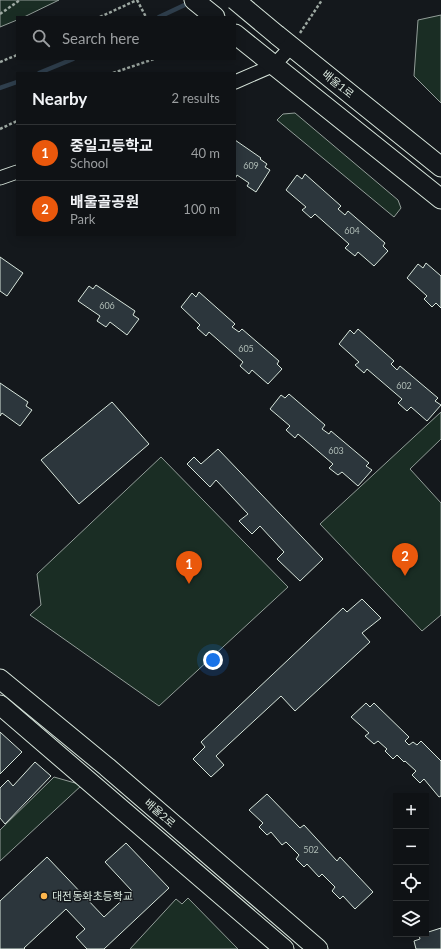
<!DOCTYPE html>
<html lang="en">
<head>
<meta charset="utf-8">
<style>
	body { margin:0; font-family:Lato,"Noto Sans KR",sans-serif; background:#1d2022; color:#f1f3f6 }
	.controls { position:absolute; right:12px; bottom:12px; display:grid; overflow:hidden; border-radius:0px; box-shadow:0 2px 10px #0003 }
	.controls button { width:36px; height:36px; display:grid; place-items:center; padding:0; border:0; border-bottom:1px solid #2f3234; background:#0f1215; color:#f1f3f6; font:20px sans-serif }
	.you { position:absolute; left:213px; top:660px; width:14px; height:14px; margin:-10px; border:3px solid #fff; border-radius:50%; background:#1a73e8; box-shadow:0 0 0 6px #1a73e833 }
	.badge { display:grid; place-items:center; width:26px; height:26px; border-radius:50%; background:#ea580c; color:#fff; font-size:13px; font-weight:700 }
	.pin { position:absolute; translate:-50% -33px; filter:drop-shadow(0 1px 2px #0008) }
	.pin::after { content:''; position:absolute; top:21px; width:14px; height:12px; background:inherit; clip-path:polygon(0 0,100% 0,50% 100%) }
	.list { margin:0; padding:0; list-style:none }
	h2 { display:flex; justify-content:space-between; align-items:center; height:52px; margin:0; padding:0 16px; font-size:17px }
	h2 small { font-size:13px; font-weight:400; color:#9b9ea0 }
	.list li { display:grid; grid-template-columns:26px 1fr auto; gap:12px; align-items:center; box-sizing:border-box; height:56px; padding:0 16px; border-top:1px solid #2f3234 }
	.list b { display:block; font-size:15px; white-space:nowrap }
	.list p { margin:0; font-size:13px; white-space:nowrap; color:#9b9ea0 }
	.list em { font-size:13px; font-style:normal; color:#9b9ea0 }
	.icon { flex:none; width:22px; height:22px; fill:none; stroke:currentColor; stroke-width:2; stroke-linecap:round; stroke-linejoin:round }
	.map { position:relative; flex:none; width:441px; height:949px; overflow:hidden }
	.search { position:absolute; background:#0f1215; box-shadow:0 2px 10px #0003; left:16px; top:16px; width:220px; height:44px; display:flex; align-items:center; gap:10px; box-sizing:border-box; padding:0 14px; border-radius:0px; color:#9b9ea0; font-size:15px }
	.panel { position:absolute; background:#0f1215; box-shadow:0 2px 10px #0003; left:16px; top:72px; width:220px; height:164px; border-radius:0px }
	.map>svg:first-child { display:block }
	.green { fill:#1a2d24; stroke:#939e99 }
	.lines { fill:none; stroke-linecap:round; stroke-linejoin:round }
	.stream { stroke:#2f3f4d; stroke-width:4.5 }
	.building { fill:#2c363c; stroke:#d8e6dc }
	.minor-casing { stroke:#d8e6dc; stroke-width:15 }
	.secondary-casing { stroke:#d8e6dc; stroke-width:21 }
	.path { stroke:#9da8a2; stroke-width:2.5; stroke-dasharray:3 2; stroke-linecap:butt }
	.minor { stroke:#14181c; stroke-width:13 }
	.secondary { stroke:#14181c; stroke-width:19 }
	.secondary-bridge-casing { stroke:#d8e6dc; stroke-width:21; stroke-linecap:butt }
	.secondary-bridge { stroke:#14181c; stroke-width:19 }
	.poi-dot { fill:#ffb74d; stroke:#14181c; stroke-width:1.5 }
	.labels { text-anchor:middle; stroke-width:3; stroke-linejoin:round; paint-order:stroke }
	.number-label { font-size:9px; fill:#adbab4 }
	.street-label { font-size:11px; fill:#d8e6dc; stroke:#14181c }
	.poi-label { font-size:11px; fill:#d8e6dc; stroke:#14181c; text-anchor:start }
</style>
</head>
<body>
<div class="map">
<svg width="441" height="949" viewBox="0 0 441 949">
	<rect width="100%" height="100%" fill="#14181c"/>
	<g class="green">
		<path d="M0,0H59L24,17H17V20L0,27Z"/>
		<path d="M441,15V103L414,76L418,20Z"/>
		<path d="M295,113L398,200L401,208L394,217L277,120L283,114Z"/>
		<path d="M441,412V439L410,469L441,503V615L422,631L320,524Z"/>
		<path d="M161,457L288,587L159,706L30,615L41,605L37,574Z"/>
		<path d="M54,777L82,785L0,861V830Z"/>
		<path d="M188,898L238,949H130L176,899L182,904Z"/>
	</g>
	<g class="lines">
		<g class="stream">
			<path d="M159,17L191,2"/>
			<path d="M39,73L73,59"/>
			<path d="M0,88L17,82"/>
		</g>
	</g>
	<g class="building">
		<path d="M235,140L261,158L260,159L267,164L265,167L270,170L256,192L247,186L249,183L237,175L235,179Z"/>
		<path d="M305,174L341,206L338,209L345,215L348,211L385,243L383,246L388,251L374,266L358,252L355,256L345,248L349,244L315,214L311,218L302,210L306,207L286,190L297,175L302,179Z"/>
		<path d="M0,257L23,273L7,296L0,291Z"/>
		<path d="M426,263L441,276V308L436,303L432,307L424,299L427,296L407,278L418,264L423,268Z"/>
		<path d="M96,285L135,311L133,315L139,319L127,335L110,322L106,327L97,321L100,316L78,301L89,286L93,289Z"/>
		<path d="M199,292L235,324L232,327L239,332L242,329L279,361L277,364L282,369L268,384L252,370L249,374L240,366L243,362L209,332L206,336L197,328L200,325L181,307L192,293L196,297Z"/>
		<path d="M358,329L394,361L391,364L397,370L400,366L438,398L435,401L441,405L427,421L411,407L407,411L398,403L402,399L367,369L364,373L355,365L359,362L339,344L350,330L354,334Z"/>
		<path d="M0,383L28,402L26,406L32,410L20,426L2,413L0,416Z"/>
		<path d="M289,394L325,425L322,429L329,434L331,431L369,463L366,466L372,470L358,486L342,472L338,475L329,468L333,464L298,434L295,438L286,430L290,426L270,409L281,395L285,398Z"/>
		<path d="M112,402L149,444L79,504L41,460Z"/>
		<path d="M218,449L323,559L300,581L277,559L284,552L260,526L252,534L239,521L248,514L216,480L210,487L187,464L194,457L201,464Z"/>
		<path d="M362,599L381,618L362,633L370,642L295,711L281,696L216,756L224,765L211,777L193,759L205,747L201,742L343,608L347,612Z"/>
		<path d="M366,703L370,707L374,703L409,737L405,741L409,745L413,742L417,745L421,741L441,761V796L439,797L424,779L420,783L412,775L416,771L405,761L404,762L397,755L393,759L385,751L387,749L378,741L374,744L365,736L369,733L351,717Z"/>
		<path d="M0,732L22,752L0,774Z"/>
		<path d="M35,762L51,776L5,824L0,818V788L8,780L13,786Z"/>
		<path d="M267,794L300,828L304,825L337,861L340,857L373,892L355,909L343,896L340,899L332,891L335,887L322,874L319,877L307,864L304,867L296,859L299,855L286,842L282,845L271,832L267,835L259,827L263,823L249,810Z"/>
		<path d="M126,843L169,888L104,949H87L76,937L85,929L66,909L24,948L25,949H0V901L47,857L104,917L132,891L105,862Z"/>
		<path d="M441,928V949H416L414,941L420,939L419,935Z"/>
	</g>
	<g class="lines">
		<defs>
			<g id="minor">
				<path d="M235,82L274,65L292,46"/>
				<path d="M0,178L17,172"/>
			</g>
			<g id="secondary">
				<path d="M194,0L215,17"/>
				<path d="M235,34L441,199"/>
				<path d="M277,35L441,167"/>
				<path d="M0,679L107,767L318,949"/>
				<path d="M0,705L284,949"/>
			</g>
		</defs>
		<use href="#minor" class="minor-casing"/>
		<use href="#secondary" class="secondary-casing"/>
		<g class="path">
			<path d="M137,0L146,17"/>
			<path d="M0,14L20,0"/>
			<path d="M100,17L137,0"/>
			<path d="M300,33L322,0"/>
			<path d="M0,62L17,55"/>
			<path d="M113,73L154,59"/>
			<path d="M0,129L17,121"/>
		</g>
		<use href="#minor" class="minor"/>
		<use href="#secondary" class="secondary"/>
		<defs>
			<path id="secondary-bridge" d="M235,0L277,35"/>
		</defs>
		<use href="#secondary-bridge" class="secondary-bridge-casing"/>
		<use href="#secondary-bridge" class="secondary-bridge"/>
	</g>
	<circle class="poi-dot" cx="44" cy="896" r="4"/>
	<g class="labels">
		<g class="number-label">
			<text x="251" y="169">609</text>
			<text x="352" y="234">604</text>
			<text x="107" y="309">606</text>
			<text x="246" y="352">605</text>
			<text x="404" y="389">602</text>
			<text x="336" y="454">603</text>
			<text x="311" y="853">502</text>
		</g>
		<g class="street-label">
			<text transform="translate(338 84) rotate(39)" y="4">배울1로</text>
			<text transform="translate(160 813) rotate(41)" y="4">배울2로</text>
		</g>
		<g class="poi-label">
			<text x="52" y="900">대전동화초등학교</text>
		</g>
	</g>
</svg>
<div class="controls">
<button>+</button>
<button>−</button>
<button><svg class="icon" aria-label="locate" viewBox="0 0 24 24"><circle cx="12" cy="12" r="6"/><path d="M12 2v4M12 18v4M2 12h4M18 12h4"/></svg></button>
<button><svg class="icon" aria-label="layers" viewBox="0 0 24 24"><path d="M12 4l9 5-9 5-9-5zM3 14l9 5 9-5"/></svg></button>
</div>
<div class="you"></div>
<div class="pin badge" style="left:189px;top:584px">1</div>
<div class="pin badge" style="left:405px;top:576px">2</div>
<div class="search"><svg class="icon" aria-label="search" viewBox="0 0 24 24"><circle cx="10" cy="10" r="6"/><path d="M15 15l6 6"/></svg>Search here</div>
<section class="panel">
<h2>Nearby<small>2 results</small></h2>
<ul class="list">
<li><span class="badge">1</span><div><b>중일고등학교</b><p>School</p></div><em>40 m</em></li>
<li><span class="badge">2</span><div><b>배울골공원</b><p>Park</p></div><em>100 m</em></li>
</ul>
</section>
</div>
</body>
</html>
